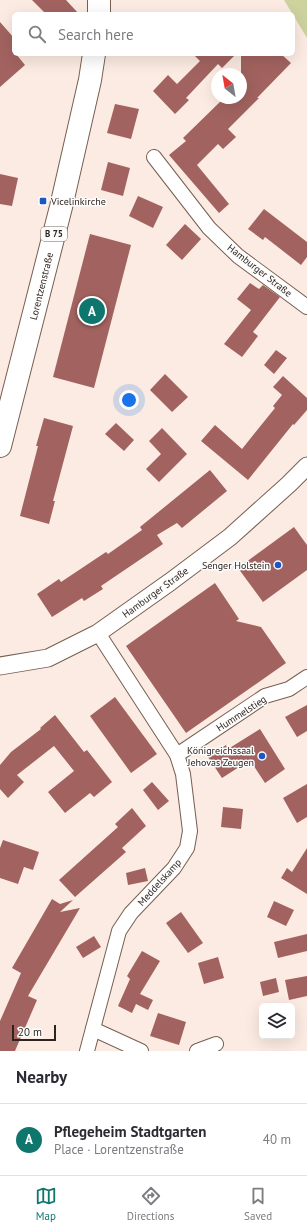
<!DOCTYPE html>
<html lang="en">
<head>
<meta charset="utf-8">
<style>
	body { margin:0; font-family:"PT Sans",sans-serif; background:#f7f7f7; color:#2b2b33 }
	.controls { position:absolute; right:12px; bottom:12px; display:grid; overflow:hidden; border-radius:6px; box-shadow:0 4px 16px #0002 }
	.controls button { width:36px; height:36px; display:grid; place-items:center; padding:0; border:0; border-bottom:1px solid #e1e1e2; background:#fff; color:#2b2b33; font:20px sans-serif }
	.compass { position:absolute; left:211px; top:68px; width:36px; height:36px; border-radius:50%; background:#fff; box-shadow:0 4px 16px #0002; rotate:329deg }
	.scale { position:absolute; left:12px; bottom:10px; width:44px; box-sizing:border-box; padding-left:4px; border:2px solid #2e241e; border-top:0; font-size:11px; line-height:14px; white-space:nowrap; color:#2e241e; -webkit-text-stroke:3px #fcfcfc; paint-order:stroke }
	.you { position:absolute; left:129px; top:400px; width:14px; height:14px; margin:-10px; border:3px solid #fff; border-radius:50%; background:#1a73e8; box-shadow:0 0 0 6px #1a73e833 }
	.badge { display:grid; place-items:center; width:26px; height:26px; border-radius:50%; background:#0f766e; color:#fff; font-size:13px; font-weight:700 }
	.pin { position:absolute; translate:-50% -50%; border:2px solid #fff; box-shadow:0 1px 4px #0006 }
	.list { margin:0; padding:0; list-style:none }
	h2 { display:flex; justify-content:space-between; align-items:center; height:52px; margin:0; padding:0 16px; font-size:17px }
	h2 small { font-size:13px; font-weight:400; color:#7c7c81 }
	.list li { display:grid; grid-template-columns:26px 1fr auto; gap:12px; align-items:center; box-sizing:border-box; height:72px; padding:0 16px; border-top:1px solid #e1e1e2 }
	.list b { display:block; font-size:15px; white-space:nowrap }
	.list p { margin:0; font-size:13px; white-space:nowrap; color:#7c7c81 }
	.list em { font-size:13px; font-style:normal; color:#7c7c81 }
	.icon { flex:none; width:22px; height:22px; fill:none; stroke:currentColor; stroke-width:2; stroke-linecap:round; stroke-linejoin:round }
	.map { position:relative; flex:none; width:307px; height:1051px; overflow:hidden }
	.search { position:absolute; background:#fff; box-shadow:0 4px 16px #0002; left:12px; right:12px; top:12px; height:44px; display:flex; align-items:center; gap:10px; box-sizing:border-box; padding:0 14px; border-radius:6px; color:#7c7c81; font-size:15px }
	.sheet { height:124px; background:#fff }
	nav { display:flex; justify-content:space-around; align-items:center; box-sizing:border-box; height:56px; border-top:1px solid #e1e1e2; background:#fff; font-size:11px; color:#7c7c81 }
	nav a { display:grid; justify-items:center; gap:2px }
	nav .on { color:#0f766e }
	.map>svg:first-child { display:block }
	.green { fill:#cdd39f }
	.building { fill:#a26360 }
	.lines { fill:none; stroke-linecap:round; stroke-linejoin:round }
	.minor-casing { stroke:#765f51; stroke-width:16 }
	.tertiary-casing { stroke:#765f51; stroke-width:19 }
	.primary-casing { stroke:#765f51; stroke-width:24 }
	.minor { stroke:#fff; stroke-width:14 }
	.tertiary { stroke:#fff; stroke-width:17 }
	.primary { stroke:#fff; stroke-width:22 }
	.poi-dot { fill:#1b58c4; stroke:#fcfcfc; stroke-width:1.5 }
	.labels { text-anchor:middle; stroke-width:3; stroke-linejoin:round; paint-order:stroke }
	.shield { fill:#fcfcfc; stroke:#6c6561; stroke-width:1 }
	.shield-label { font-size:9px; font-weight:bold; fill:#2e241e }
	.poi-label { font-size:10px; fill:#2e241e; stroke:#fcfcfc; text-anchor:end }
	.street-label { font-size:10px; fill:#2e241e; stroke:#fcfcfc }
</style>
</head>
<body>
<div class="map">
<svg width="307" height="1051" viewBox="0 0 307 1051">
	<rect width="100%" height="100%" fill="#fbebe2"/>
	<path class="green" d="M284,0H307V38Z"/>
	<g class="building">
		<path d="M32,0H66L79,14H46Z"/>
		<path d="M0,22L14,38V54H16L25,65L0,87Z"/>
		<path d="M193,54H236L222,68L218,64L186,98L189,100L175,114L153,91L168,75L177,84L200,61Z"/>
		<path d="M241,54H281L291,63L257,98H259L228,129L236,137L223,149L218,144L197,165L229,204L219,213L169,155L186,141L183,138L224,98H241Z"/>
		<path d="M115,104L139,109L131,139L107,133Z"/>
		<path d="M108,162L130,168L123,196L101,190Z"/>
		<path d="M0,174L18,178L12,206L0,204Z"/>
		<path d="M138,196L163,207L153,228L129,216Z"/>
		<path d="M264,209L307,242V257L301,265L265,237L263,240L248,229Z"/>
		<path d="M185,224L201,239L182,260L166,245Z"/>
		<path d="M90,234L131,245L94,388L53,377Z"/>
		<path d="M250,283L259,289L263,285L280,297L253,332L258,336L242,357L224,344L251,310L237,299Z"/>
		<path d="M276,350L287,358L274,374L264,365Z"/>
		<path d="M165,374L188,397L172,412L150,390Z"/>
		<path d="M283,376L307,398V410L294,425L293,424L248,480L201,441L215,425L242,449L275,408L273,406L282,395L273,387Z"/>
		<path d="M44,418L73,426L53,501H55L49,524L20,516L38,446H36Z"/>
		<path d="M116,423L134,440L124,451L105,434Z"/>
		<path d="M162,428L187,454L159,482L146,469L161,454L149,441Z"/>
		<path d="M210,470L227,491L182,528L177,523L157,535L163,544L101,586L103,589L84,601L82,598L52,617L37,594L59,579L61,582L106,552L108,554L142,530L140,527Z"/>
		<path d="M294,527L307,545V570L263,602L238,568Z"/>
		<path d="M215,583L239,619L236,621L261,627L286,663L186,733L126,646Z"/>
		<path d="M115,697L157,754L131,773L90,716Z"/>
		<path d="M307,705V731L297,737L285,717Z"/>
		<path d="M55,715L84,752L87,750L112,782L94,797L90,793L65,813L48,792L74,771L54,746L17,775L24,782L8,798L0,789V765L11,752L41,729L40,728Z"/>
		<path d="M260,729L285,769L265,783L250,760L222,778L208,757L226,745L228,749Z"/>
		<path d="M152,782L169,801L158,810L143,790Z"/>
		<path d="M307,784V817L297,823L283,798Z"/>
		<path d="M223,807L243,809L241,829L221,827Z"/>
		<path d="M132,808L146,826L122,848L126,852L75,897L59,880L118,827L115,824Z"/>
		<path d="M3,840L39,852L33,870L24,867L18,884L0,878V848Z"/>
		<path d="M307,848V894L281,878L287,868L292,872Z"/>
		<path d="M145,868L148,881L128,885L126,873Z"/>
		<path d="M52,899L60,904L73,900L60,912L80,908L28,996L37,1000L15,1051H0V1021L21,973L12,968Z"/>
		<path d="M274,901L294,910L286,926L267,917Z"/>
		<path d="M181,912L203,943L188,953L166,923Z"/>
		<path d="M307,934V951L278,958L274,942Z"/>
		<path d="M94,936L101,947L83,958L76,947Z"/>
		<path d="M142,951L160,961L140,994L153,1000L148,1010L136,1004L132,1013L118,1006L130,979L127,976Z"/>
		<path d="M218,957L224,978L204,984L198,963Z"/>
		<path d="M307,976V996L289,1000L285,980Z"/>
		<path d="M276,978L279,992L263,996L260,982Z"/>
		<path d="M158,1013L186,1022L179,1045L150,1036Z"/>
	</g>
	<g class="lines">
		<defs>
			<g id="minor">
				<path d="M154,157L209,228L238,256L307,307"/>
				<path d="M177,755L265,696L289,689L307,677"/>
				<path d="M93,1029L141,1051"/>
				<path d="M87,1051L119,931L131,913L174,868L187,848L190,831L183,774L177,755L98,633"/>
				<path d="M197,1051L216,1044"/>
			</g>
			<path id="tertiary" d="M0,666L48,658L98,633L170,582L230,537L289,484L307,466"/>
			<g id="primary">
				<path d="M99,14V0"/>
				<path d="M0,446L61,207L90,80L94,54"/>
			</g>
		</defs>
		<use href="#minor" class="minor-casing"/>
		<use href="#tertiary" class="tertiary-casing"/>
		<use href="#primary" class="primary-casing"/>
		<use href="#minor" class="minor"/>
		<use href="#tertiary" class="tertiary"/>
		<use href="#primary" class="primary"/>
	</g>
	<g class="poi-dot">
		<rect x="39" y="197" width="8" height="8" rx="2"/>
		<circle cx="278" cy="565" r="4"/>
		<circle cx="262" cy="756" r="4"/>
	</g>
	<g class="labels">
		<rect class="shield" x="41" y="227" width="26" height="14" rx="3"/>
		<g class="shield-label">
			<text x="54" y="237">B 75</text>
		</g>
		<g class="poi-label">
			<text x="51" y="205" text-anchor="start">Vicelinkirche</text>
			<text x="270" y="569">Senger Holstein</text>
			<text x="254" y="754">Königreichssaal<tspan x="254" dy="12">Jehovas Zeugen</tspan></text>
		</g>
		<g class="street-label">
			<text transform="translate(260 270) rotate(38)" y="4">Hamburger Straße</text>
			<text transform="translate(41 286) rotate(-76)" y="4">Lorentzenstraße</text>
			<text transform="translate(155 592) rotate(-36)" y="4">Hamburger Straße</text>
			<text transform="translate(241 713) rotate(-33)" y="4">Hummelstieg</text>
			<text transform="translate(159 882) rotate(-48)" y="4">Meddelskamp</text>
		</g>
	</g>
</svg>
<div class="controls">
<button><svg class="icon" aria-label="layers" viewBox="0 0 24 24"><path d="M12 4l9 5-9 5-9-5zM3 14l9 5 9-5"/></svg></button>
</div>
<svg class="compass" viewBox="-18 -18 36 36"><path d="M0-13l5 13h-10z" fill="#e53935"/><path d="M0 13l5-13h-10z" fill="#7c7c81"/></svg>
<div class="scale">20 m</div>
<div class="you"></div>
<div class="pin badge" style="left:92px;top:311px">A</div>
<div class="search"><svg class="icon" aria-label="search" viewBox="0 0 24 24"><circle cx="10" cy="10" r="6"/><path d="M15 15l6 6"/></svg>Search here</div>
</div>
<section class="sheet">
<h2>Nearby<small></small></h2>
<ul class="list">
<li><span class="badge">A</span><div><b>Pflegeheim Stadtgarten</b><p>Place · Lorentzenstraße</p></div><em>40 m</em></li>
</ul>
</section>
<nav>
<a class="on"><svg class="icon" aria-label="map" viewBox="0 0 24 24"><path d="M3 6l6-2 6 2 6-2v14l-6 2-6-2-6 2zM9 4v14M15 6v14"/></svg>Map</a>
<a><svg class="icon" aria-label="directions" viewBox="0 0 24 24"><path d="M12 3l9 9-9 9-9-9zM9 14v-3h6M13 9l2 2-2 2"/></svg>Directions</a>
<a><svg class="icon" aria-label="saved" viewBox="0 0 24 24"><path d="M7 4h10v16l-5-4-5 4z"/></svg>Saved</a>
</nav>
</body>
</html>
